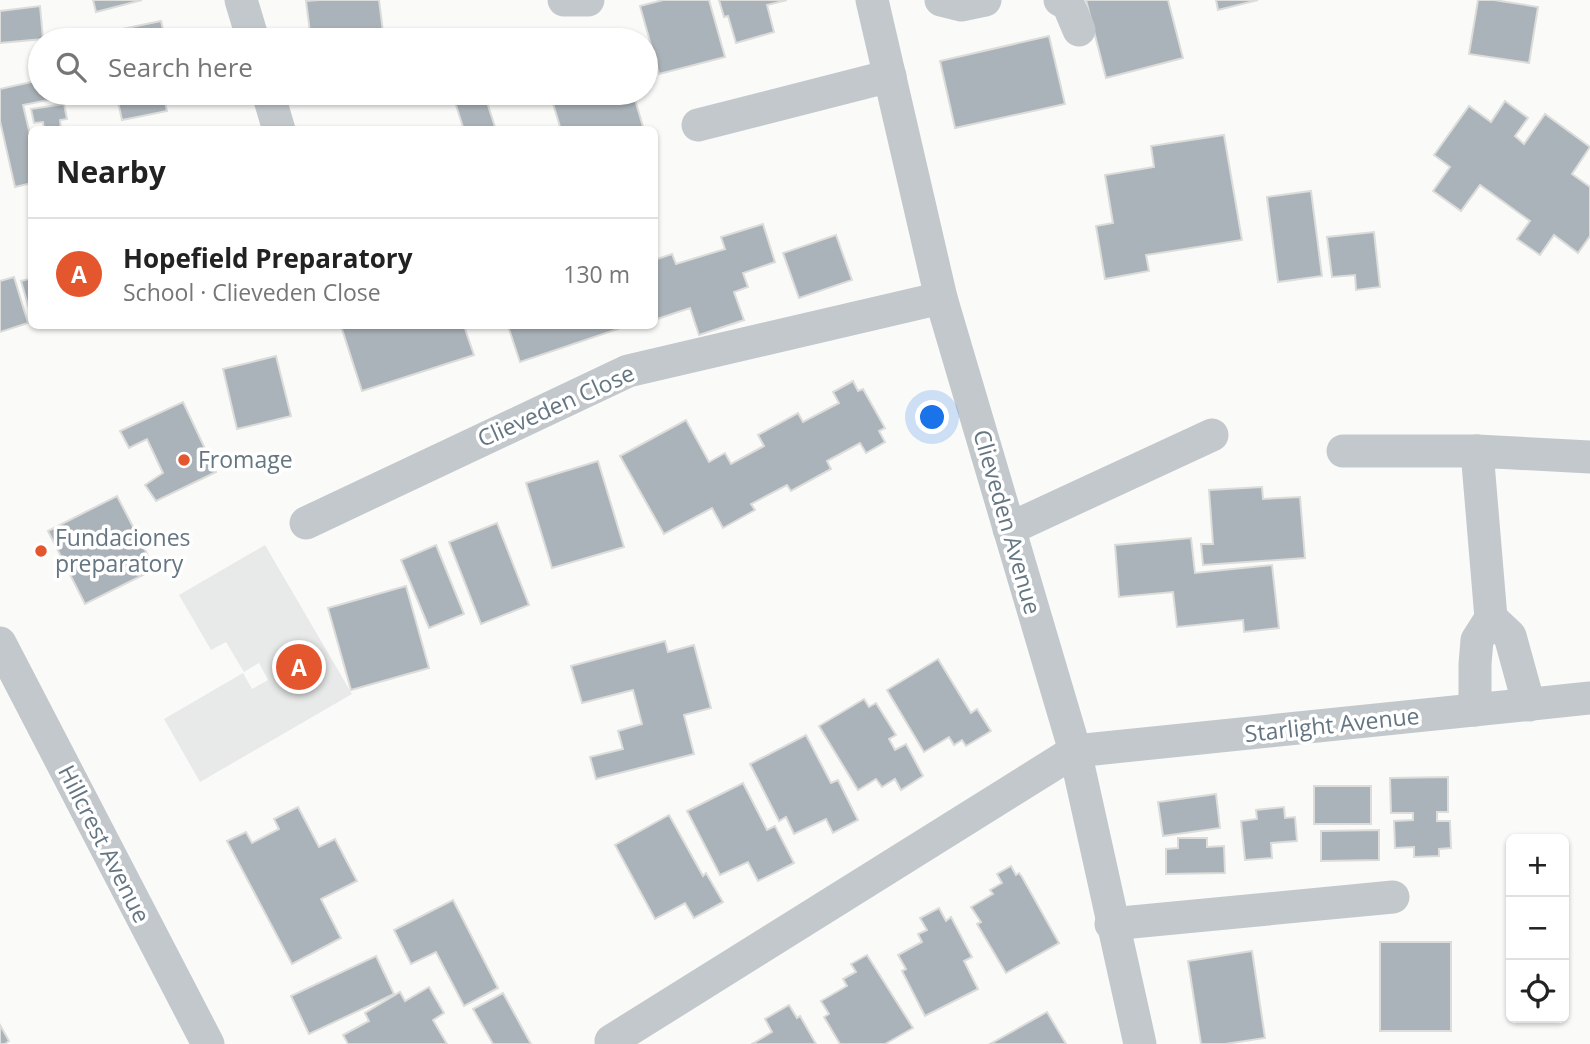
<!DOCTYPE html>
<html lang="en">
<head>
<meta charset="utf-8">
<style>
	body { margin:0; font-family:"Open Sans",sans-serif; background:#f2f2f2; color:#222 }
	.controls { position:absolute; right:21px; bottom:21px; display:grid; overflow:hidden; border-radius:10px; box-shadow:0 2px 5px #0004 }
	.controls button { width:63px; height:63px; display:grid; place-items:center; padding:0; border:0; border-bottom:2px solid #e0e0e0; background:#fff; color:#222; font:35px sans-serif }
	.you { position:absolute; left:933px; top:418px; width:24px; height:24px; margin:-18px; border:5px solid #fff; border-radius:50%; background:#1a73e8; box-shadow:0 0 0 10px #1a73e833 }
	.badge { display:grid; place-items:center; width:46px; height:46px; border-radius:50%; background:#e4572e; color:#fff; font-size:23px; font-weight:700 }
	.pin { position:absolute; translate:-50% -50%; border:4px solid #fff; box-shadow:0 2px 7px #0006 }
	.list { margin:0; padding:0; list-style:none }
	h2 { display:flex; justify-content:space-between; align-items:center; height:91px; margin:0; padding:0 28px; font-size:30px }
	h2 small { font-size:23px; font-weight:400; color:#767676 }
	.list li { display:grid; grid-template-columns:46px 1fr auto; gap:21px; align-items:center; box-sizing:border-box; height:112px; padding:0 28px; border-top:2px solid #e0e0e0 }
	.list b { display:block; font-size:26px; white-space:nowrap }
	.list p { margin:0; font-size:23px; white-space:nowrap; color:#767676 }
	.list em { font-size:23px; font-style:normal; color:#767676 }
	.icon { flex:none; width:38px; height:38px; fill:none; stroke:currentColor; stroke-width:2; stroke-linecap:round; stroke-linejoin:round }
	.map { position:relative; flex:none; width:1590px; height:1044px; overflow:hidden }
	.search { position:absolute; background:#fff; box-shadow:0 2px 5px #0004; left:28px; top:28px; width:630px; height:77px; display:flex; align-items:center; gap:18px; box-sizing:border-box; padding:0 24px; border-radius:38px; color:#767676; font-size:26px }
	.panel { position:absolute; background:#fff; box-shadow:0 2px 5px #0004; left:28px; top:126px; width:630px; height:203px; border-radius:10px }
	.map>svg:first-child { display:block }
	.built { fill:#e8e9e9 }
	.building { fill:#aab3b9; stroke:#dcdcda; stroke-width:2 }
	.lines { fill:none; stroke-linecap:round; stroke-linejoin:round }
	.minor { stroke:#c3c8cc; stroke-width:33 }
	.poi-dot { fill:#e4572e; stroke:#fff; stroke-width:2.5 }
	.labels { text-anchor:middle; stroke-width:7; stroke-linejoin:round; paint-order:stroke }
	.street-label { font-size:23px; fill:#657683; stroke:#fff }
	.poi-label { font-size:23px; fill:#657683; stroke:#fff; text-anchor:start }
</style>
</head>
<body>
<div class="map">
<svg width="1590" height="1044" viewBox="0 0 1590 1044">
	<rect width="100%" height="100%" fill="#fafaf8"/>
	<path class="built" d="M265,545L352,694L200,782L164,719L243,673L252,689L268,680L259,663L244,672L226,642L211,650L179,595Z"/>
	<g class="building">
		<path d="M93,0H142L96,12Z"/>
		<path d="M319,0H379L384,40H311L306,1Z"/>
		<path d="M663,0H709L725,57L659,74L640,6Z"/>
		<path d="M719,0H787L767,5L774,32L736,43L728,16L724,17Z"/>
		<path d="M1086,0H1168L1183,58L1106,78Z"/>
		<path d="M1216,0H1258L1218,10Z"/>
		<path d="M1478,0H1494L1538,7L1529,63L1469,54Z"/>
		<path d="M40,6L43,39L0,43V11Z"/>
		<path d="M161,21L165,38L178,35L179,40H105L118,38L117,30Z"/>
		<path d="M1049,36L1065,104L955,128L940,61Z"/>
		<path d="M40,80V93H47L48,100L23,105L32,143V183L15,187L0,121V89Z"/>
		<path d="M116,93H163L167,111L122,120Z"/>
		<path d="M473,93H484L496,130H464L454,99Z"/>
		<path d="M565,93H633L644,130H561L551,97Z"/>
		<path d="M1505,101L1528,118L1515,136L1524,144L1545,114L1590,147L1572,174L1590,187V236L1578,253L1554,235L1540,255L1517,239L1530,221L1480,185L1461,211L1433,191L1450,167L1434,155L1469,106L1491,122Z"/>
		<path d="M64,104L67,119L60,120L61,130H44L43,122L34,123L31,109Z"/>
		<path d="M1224,135L1242,240L1146,255L1149,271L1105,279L1096,226L1113,223L1105,175L1154,167L1151,146Z"/>
		<path d="M1311,191L1322,276L1278,282L1267,197Z"/>
		<path d="M763,224L775,262L743,273L748,287L734,292L744,320L699,335L690,308L654,320V260L672,254L676,264L725,249L721,237Z"/>
		<path d="M1374,232L1380,287L1356,290L1355,275L1332,277L1327,237Z"/>
		<path d="M836,235L852,280L799,298L783,253Z"/>
		<path d="M14,277L28,323L0,332V281Z"/>
		<path d="M32,278V314L31,315L21,281Z"/>
		<path d="M341,326H464L474,355L362,391Z"/>
		<path d="M508,326H616L618,329L520,362Z"/>
		<path d="M276,356L291,416L237,429L223,369Z"/>
		<path d="M853,381L858,391L863,389L885,428L879,431L885,442L866,453L860,443L827,461L831,469L791,491L787,485L751,504L755,510L723,528L712,508L664,534L620,456L686,420L709,462L725,453L731,464L764,446L758,435L798,413L803,422L839,403L833,392Z"/>
		<path d="M183,402L216,472L156,501L145,485L163,473L147,439L129,448L120,431Z"/>
		<path d="M598,461L624,547L552,568L526,483Z"/>
		<path d="M1262,487L1263,499L1300,497L1305,558L1203,565L1201,544H1213L1209,490Z"/>
		<path d="M117,496L155,569L85,604L48,531Z"/>
		<path d="M497,523L529,605L481,624L449,542Z"/>
		<path d="M1191,538L1195,573L1272,565L1279,628L1244,632L1243,620L1177,627L1173,592L1119,597L1115,545Z"/>
		<path d="M436,545L464,614L429,628L401,560Z"/>
		<path d="M406,586L429,668L351,690L328,608Z"/>
		<path d="M665,641L668,652L694,645L711,708L684,715L694,754L596,779L590,757L623,749L618,731L642,724L633,690L582,703L571,666Z"/>
		<path d="M938,659L971,713L977,709L991,731L966,746L962,740L954,745L949,737L924,752L887,690Z"/>
		<path d="M864,699L869,707L876,703L896,735L889,739L895,750L906,744L923,776L901,790L895,779L882,787L876,779L858,790L819,726Z"/>
		<path d="M806,735L831,783L838,780L858,820L833,833L826,819L794,834L786,817L779,821L750,764Z"/>
		<path d="M1448,777V812H1437V821H1450L1451,848L1439,849V856L1414,857V847L1395,848L1394,821L1413,820V813H1391L1390,778Z"/>
		<path d="M743,783L767,830L775,826L794,863L758,881L748,862L720,875L687,811Z"/>
		<rect x="1314" y="786" width="57" height="38"/>
		<path d="M1216,794L1220,828L1163,836L1158,802Z"/>
		<path d="M298,807L319,847L335,839L357,881L321,899L341,938L292,964L227,841L246,832L252,843L279,829L274,819Z"/>
		<path d="M1284,807L1285,818L1295,817L1297,841L1271,843L1272,858L1245,860L1241,821L1257,819L1256,810Z"/>
		<path d="M669,815L703,876L706,873L723,902L694,918L685,903L655,919L615,845Z"/>
		<path d="M1379,830V860L1321,861V831Z"/>
		<path d="M1178,838H1207V847L1224,846L1225,873L1166,874V849L1178,848Z"/>
		<path d="M1011,866L1016,875L1019,873L1022,877L1059,943L1006,973L977,924L981,922L971,907L993,894L990,890L1002,883L997,874Z"/>
		<path d="M453,900L498,988L464,1006L436,952L411,964L394,930Z"/>
		<path d="M939,908L946,921L951,917L972,957L964,961L978,989L925,1016L902,971L906,969L898,955L922,942L918,934L927,930L920,918Z"/>
		<rect x="1380" y="942" width="71" height="89"/>
		<path d="M1252,951L1265,1038L1225,1044H1201L1188,961Z"/>
		<path d="M867,955L913,1028L885,1044H840L824,1017L829,1014L821,1001L847,986L843,979L856,972L851,964Z"/>
		<path d="M376,956L394,994L309,1034L291,996Z"/>
		<path d="M429,987L444,1013L433,1020L447,1044H348L343,1035L369,1021L365,1013L400,992L405,1001Z"/>
		<path d="M503,993L531,1044H493L473,1009Z"/>
		<path d="M789,1005L797,1018L800,1016L816,1044H752L772,1032L765,1019Z"/>
		<path d="M1047,1012L1066,1044H990Z"/>
		<path d="M0,1025L9,1041L5,1044H0Z"/>
	</g>
	<g class="lines">
		<g class="minor">
			<path d="M241,0L253,40"/>
			<path d="M564,0H588"/>
			<path d="M872,0L941,298L1075,751L1140,1044"/>
			<path d="M941,0L961,5L985,0"/>
			<path d="M1060,0L1068,4L1079,30"/>
			<path d="M268,93L279,130"/>
			<path d="M698,125L890,76"/>
			<path d="M1343,451H1477"/>
			<path d="M306,523L628,371L941,298"/>
			<path d="M1009,529L1212,435"/>
			<path d="M1491,618L1510,636L1529,705"/>
			<path d="M0,643L208,1044"/>
			<path d="M1475,710V664L1477,640L1491,618L1477,451L1590,457"/>
			<path d="M1111,924L1393,897"/>
			<path d="M611,1041L1075,751L1590,698"/>
		</g>
	</g>
	<g class="poi-dot">
		<circle cx="184" cy="460" r="7"/>
		<circle cx="41" cy="551" r="7"/>
	</g>
	<g class="labels">
		<g class="street-label">
			<text transform="translate(556 406) rotate(-24)" y="8">Clieveden Close</text>
			<text transform="translate(1007 522) rotate(74)" y="8">Clieveden Avenue</text>
			<text transform="translate(1332 725) rotate(-6)" y="8">Starlight Avenue</text>
			<text transform="translate(104 844) rotate(63)" y="8">Hillcrest Avenue</text>
		</g>
		<g class="poi-label">
			<text x="198" y="468">Fromage</text>
			<text x="55" y="546">Fundaciones<tspan x="55" dy="26">preparatory</tspan></text>
		</g>
	</g>
</svg>
<div class="controls">
<button>+</button>
<button>−</button>
<button><svg class="icon" aria-label="locate" viewBox="0 0 24 24"><circle cx="12" cy="12" r="6"/><path d="M12 2v4M12 18v4M2 12h4M18 12h4"/></svg></button>
</div>
<div class="you"></div>
<div class="pin badge" style="left:299px;top:667px">A</div>
<div class="search"><svg class="icon" aria-label="search" viewBox="0 0 24 24"><circle cx="10" cy="10" r="6"/><path d="M15 15l6 6"/></svg>Search here</div>
<section class="panel">
<h2>Nearby<small></small></h2>
<ul class="list">
<li><span class="badge">A</span><div><b>Hopefield Preparatory</b><p>School · Clieveden Close</p></div><em>130 m</em></li>
</ul>
</section>
</div>
</body>
</html>
